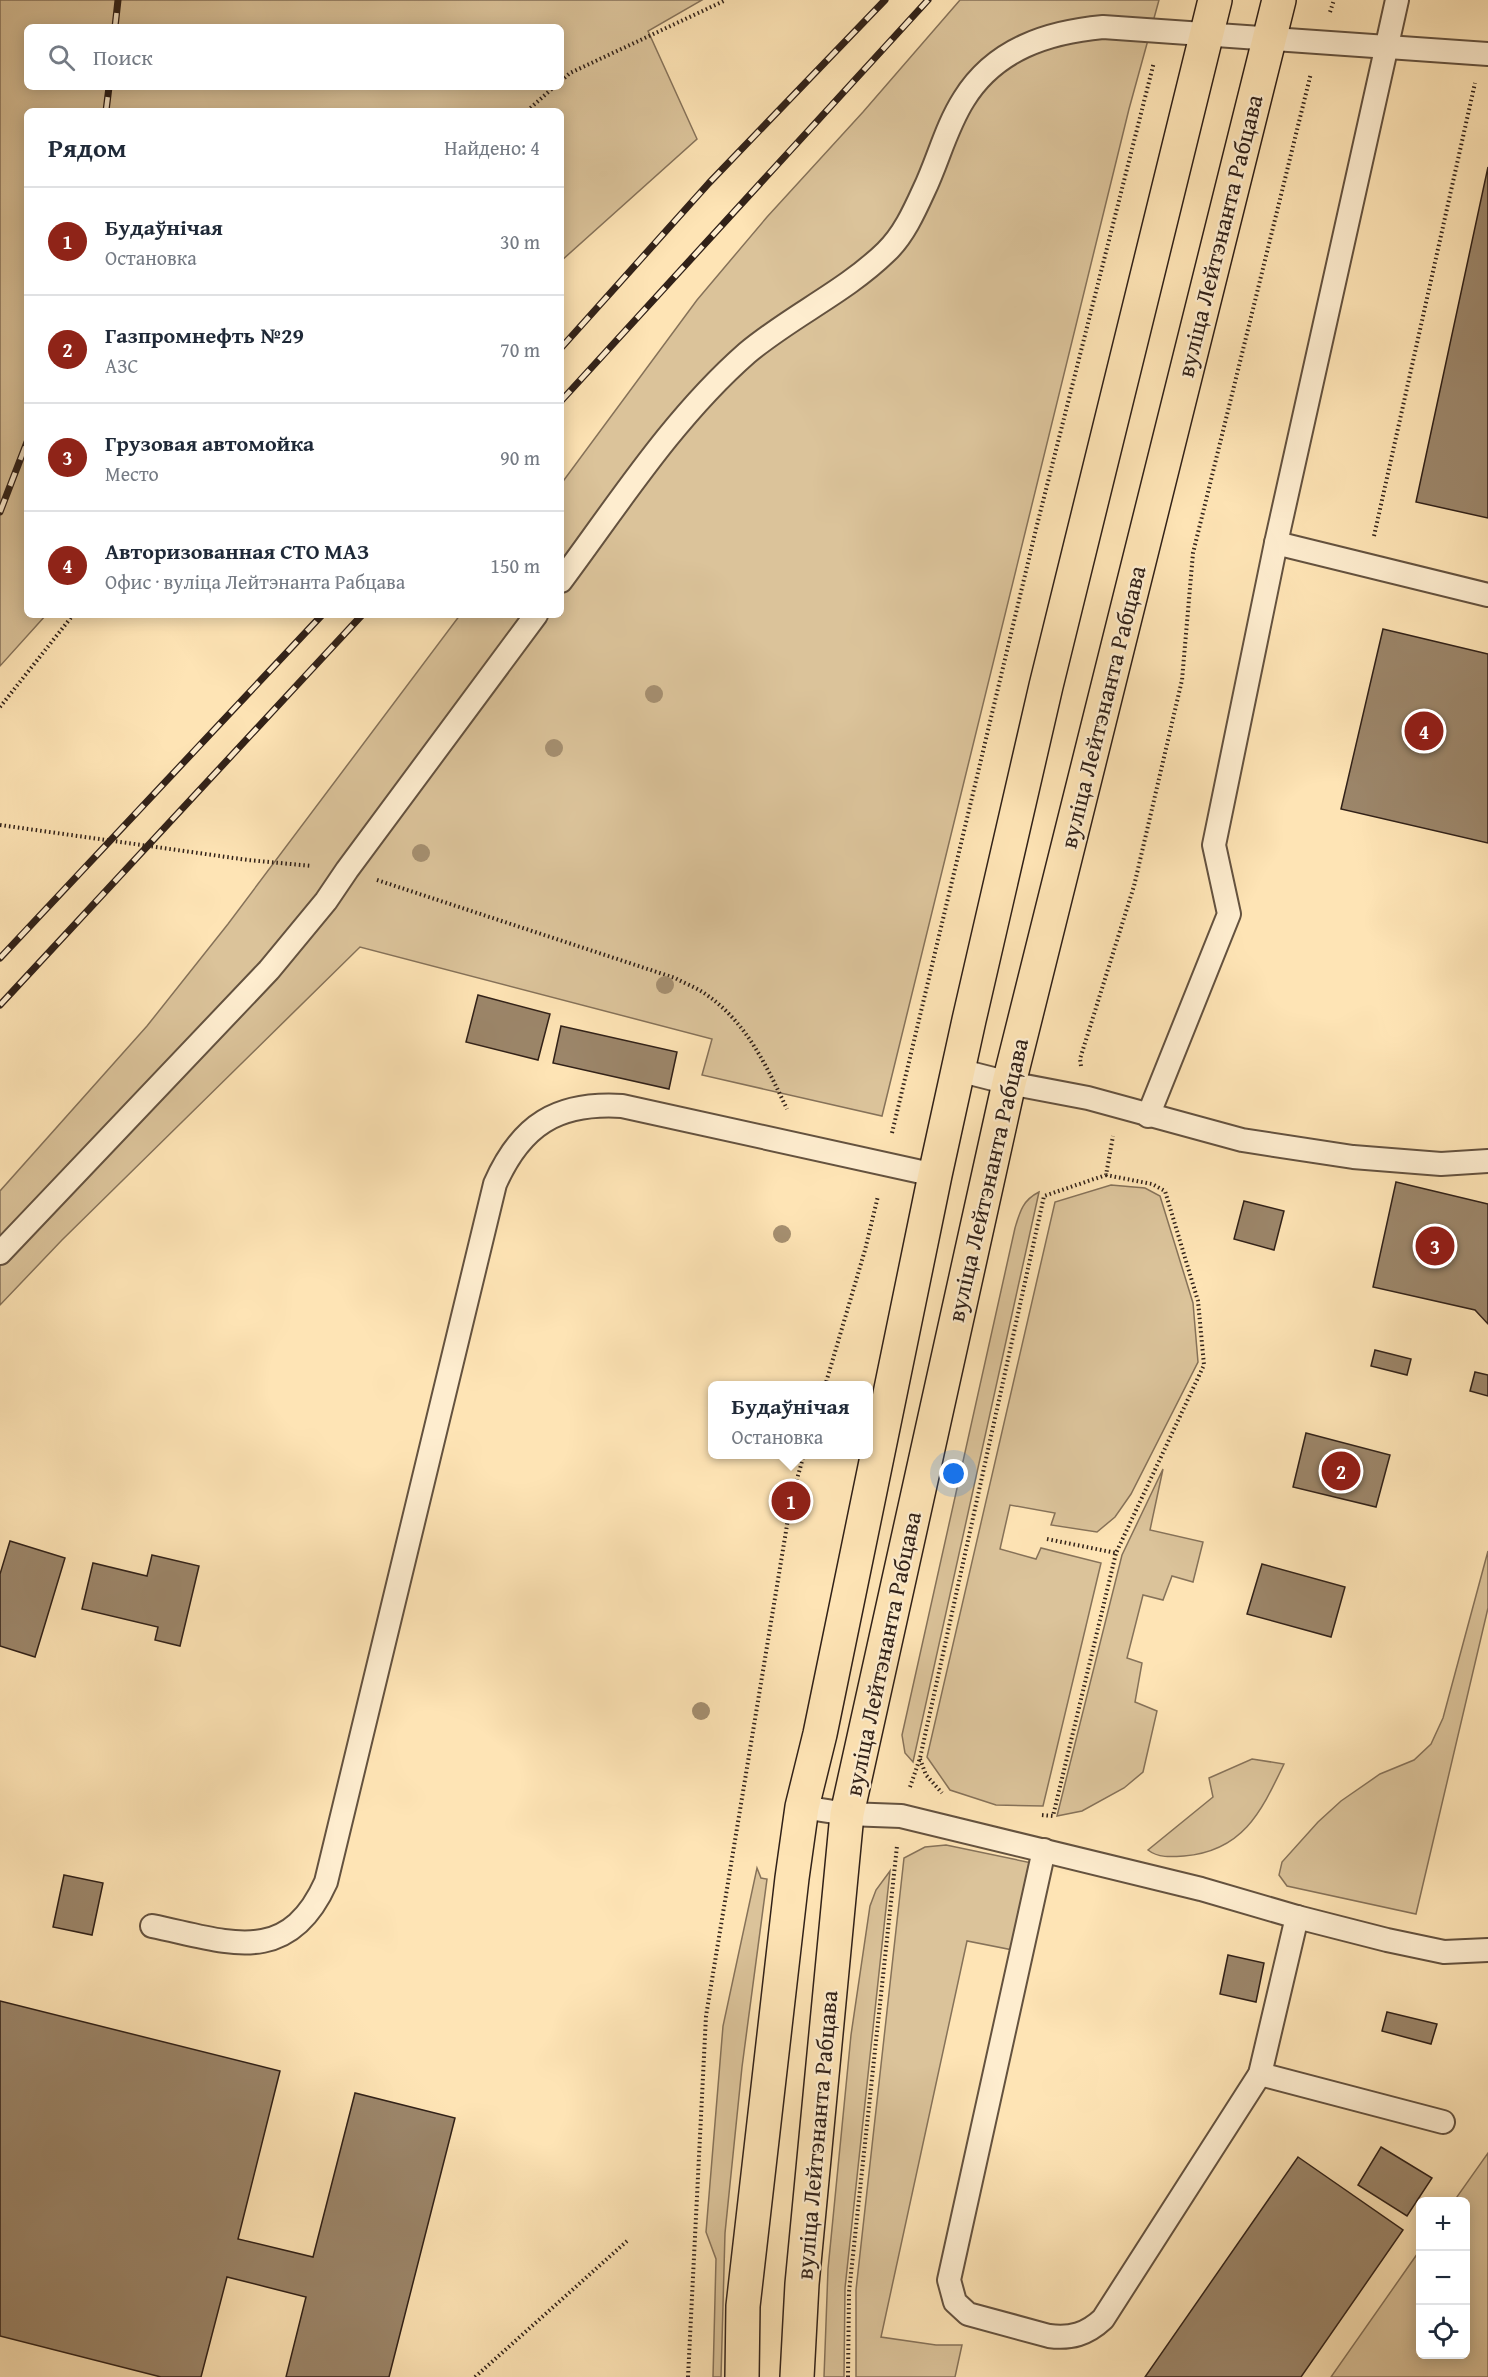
<!DOCTYPE html>
<html lang="ru">
<head>
<meta charset="utf-8">
<style>
	body { margin:0; font-family:"Gentium Book Plus",serif; background:#f6f6f7; color:#1f2937 }
	.controls { position:absolute; right:18px; bottom:18px; display:grid; overflow:hidden; border-radius:9px; box-shadow:0 3px 15px #0003 }
	.controls button { width:54px; height:54px; display:grid; place-items:center; padding:0; border:0; border-bottom:2px solid #e0e1e3; background:#fff; color:#1f2937; font:30px sans-serif }
	.you { position:absolute; left:954px; top:1474px; width:21px; height:21px; margin:-15px; border:4px solid #fff; border-radius:50%; background:#1a73e8; box-shadow:0 0 0 9px #1a73e833 }
	.badge { display:grid; place-items:center; width:39px; height:39px; border-radius:50%; background:#8f2418; color:#fff; font-size:20px; font-weight:700 }
	.pin { position:absolute; translate:-50% -50%; border:3px solid #fff; box-shadow:0 2px 6px #0006 }
	.popup { position:absolute; left:708px; top:1381px; width:165px; height:78px; box-sizing:border-box; display:grid; place-content:center; border-radius:9px; background:#fff; filter:drop-shadow(0 2px 4px #0005); font-size:20px; white-space:nowrap; color:#747a83 }
	.popup b { font-size:22px; color:#1f2937 }
	.popup::after { content:''; position:absolute; left:50%; top:100%; margin-left:-12px; border:12px solid transparent; border-top-color:#fff }
	.list { margin:0; padding:0; list-style:none }
	h2 { display:flex; justify-content:space-between; align-items:center; height:78px; margin:0; padding:0 24px; font-size:26px }
	h2 small { font-size:20px; font-weight:400; color:#747a83 }
	.list li { display:grid; grid-template-columns:39px 1fr auto; gap:18px; align-items:center; box-sizing:border-box; height:108px; padding:0 24px; border-top:2px solid #e0e1e3 }
	.list b { display:block; font-size:22px; white-space:nowrap }
	.list p { margin:0; font-size:20px; white-space:nowrap; color:#747a83 }
	.list em { font-size:20px; font-style:normal; color:#747a83 }
	.icon { flex:none; width:33px; height:33px; fill:none; stroke:currentColor; stroke-width:2; stroke-linecap:round; stroke-linejoin:round }
	.map { position:relative; flex:none; width:1488px; height:2377px; overflow:hidden }
	.search { position:absolute; background:#fff; box-shadow:0 3px 15px #0003; left:24px; top:24px; width:540px; height:66px; display:flex; align-items:center; gap:15px; box-sizing:border-box; padding:0 21px; border-radius:9px; color:#747a83; font-size:22px }
	.panel { position:absolute; background:#fff; box-shadow:0 3px 15px #0003; left:24px; top:108px; width:540px; height:510px; border-radius:9px }
	.map>svg:first-child { display:block }
	.green { fill:#dbc39a; stroke:#867259; stroke-width:1.5; fill-rule:evenodd }
	.building { fill:#9c866a; stroke:#312118; stroke-width:1.5 }
	.lines { fill:none; stroke-linecap:round; stroke-linejoin:round }
	.service-casing { stroke:#64523f; stroke-width:26 }
	.trunk-casing { stroke:#312118; stroke-width:36 }
	.path { stroke:#312118; stroke-width:4; stroke-dasharray:1.5 3; stroke-linecap:butt }
	.service { stroke:#feedcf; stroke-width:22 }
	.trunk { stroke:#fee4b5; stroke-width:33 }
	.rail-casing { stroke:#312118; stroke-width:7 }
	.rail { stroke:#feedcf; stroke-width:4.5; stroke-dasharray:14; stroke-linecap:butt }
	.tree { fill:#a58f70 }
	.labels { text-anchor:middle; stroke-width:4.5; stroke-linejoin:round; paint-order:stroke }
	.street-label { font-size:24px; fill:#312118; stroke:#feedcf }
</style>
</head>
<body>
<div class="map">
<svg width="1488" height="2377" viewBox="0 0 1488 2377">
	<rect width="100%" height="100%" fill="#fee4b5"/>
	<filter id="stains"><feTurbulence type="fractalNoise" baseFrequency=".00333" numOctaves="4"/><feColorMatrix values="0 0 0 0 .2 0 0 0 0 .09 0 0 0 0 .02 0 0 0 .5 -.17"/></filter>
	<radialGradient id="worn" r=".72"><stop offset=".6" stop-color="#630" stop-opacity="0"/><stop offset="1" stop-color="#630" stop-opacity=".3"/></radialGradient>
	<g class="green">
		<path d="M0,0H702L648,31L697,139L561,261V111H27V615H46L0,666ZM27,27H561V87H27Z"/>
		<path d="M960,0H1159L1129,109L882,1116L702,1075L712,1039L360,947L62,1240L0,1305V1191L147,1026L228,924L460,615H561V484L697,300L767,217L863,112Z"/>
		<path d="M1111,1185L1145,1188L1160,1196L1193,1303L1198,1362L1131,1494L1115,1517L1097,1532L1051,1525L1055,1513L1010,1505L1000,1549L1036,1559L1041,1548L1101,1563L1043,1806L996,1805L950,1790L927,1757L1055,1202Z"/>
		<path d="M1039,1192L913,1762L905,1753L902,1735L1015,1228C1020,1211 1023,1200 1039,1192Z"/>
		<path d="M1163,1469L1150,1530L1203,1542L1193,1582L1172,1576L1163,1600L1143,1595L1127,1658L1142,1663L1135,1702L1157,1711L1143,1772L1124,1788L1082,1811L1057,1816L1122,1555Z"/>
		<path d="M1488,1551V1608L1416,1914L1287,1886L1279,1875L1282,1862L1318,1822L1341,1801L1380,1774L1414,1760L1431,1744L1443,1718Z"/>
		<path d="M1252,1759L1284,1764C1261,1812 1243,1851 1184,1856C1171,1857 1158,1858 1148,1850L1213,1797L1209,1778Z"/>
		<path d="M946,1845L1032,1863L1013,1950L967,1941L881,2337L936,2345H962L955,2377H856V2290L904,1858L925,1847Z"/>
		<path d="M757,1868L761,1878L767,1879L742,2067L725,2233L721,2377H713L716,2259L706,2232L723,2026Z"/>
		<path d="M890,1871L845,2288L844,2377H824L828,2269L851,2035L870,1906L876,1890Z"/>
		<path d="M1488,2153V2377H1331L1420,2250V2354H1466V2202L1454,2201Z"/>
	</g>
	<g class="building">
		<path d="M1488,167V518L1416,502Z"/>
		<path d="M1383,629L1488,654V843L1341,809Z"/>
		<path d="M478,995L550,1014L538,1060L466,1042Z"/>
		<path d="M561,1026L677,1052L669,1089L553,1063Z"/>
		<path d="M1396,1182L1488,1204V1324L1475,1310L1373,1287Z"/>
		<path d="M1244,1201L1284,1211L1274,1250L1234,1239Z"/>
		<path d="M1375,1350L1411,1359L1407,1375L1371,1366Z"/>
		<path d="M1475,1372L1488,1375V1396L1470,1391Z"/>
		<path d="M1306,1433L1390,1455L1376,1507L1293,1487Z"/>
		<path d="M10,1541L65,1558L35,1657L0,1646V1574Z"/>
		<path d="M152,1555L199,1566L180,1646L155,1640L158,1627L82,1609L93,1563L147,1576Z"/>
		<path d="M1262,1564L1345,1587L1331,1637L1247,1614Z"/>
		<path d="M64,1875L103,1883L92,1935L53,1927Z"/>
		<path d="M1228,1955L1264,1963L1256,2002L1220,1994Z"/>
		<path d="M0,2001L280,2071L238,2239L313,2257L355,2093L455,2118L389,2377H286L306,2297L227,2277L201,2377H161L0,2336Z"/>
		<path d="M1387,2012L1437,2024L1431,2044L1382,2031Z"/>
		<path d="M1381,2147L1432,2178L1407,2216L1358,2185Z"/>
		<path d="M1298,2157L1403,2230L1301,2377H1145Z"/>
	</g>
	<g class="lines">
		<defs>
			<g id="service">
				<path d="M1276,543L1488,595"/>
				<path d="M561,581C619,503 673,418 747,353C791,316 845,292 886,252C903,236 914,212 924,190C938,161 946,127 964,99C995,49 1048,32 1103,27L1488,54"/>
				<path d="M958,1070L1009,1083L1088,1098L1242,1140L1353,1157L1441,1164L1488,1161"/>
				<path d="M1148,1116L1229,914L1214,845L1276,543L1397,0"/>
				<path d="M0,1253L269,970L326,901L347,870L536,615"/>
				<path d="M802,1807L847,1814L901,1816L1201,1889L1297,1917L1387,1940L1444,1952L1488,1950"/>
				<path d="M1044,1850L949,2280L955,2302L968,2314L1049,2336C1071,2339 1087,2334 1103,2319L1260,2074L1297,1917"/>
				<path d="M152,1926C226,1941 287,1969 326,1882L495,1184C521,1125 557,1102 622,1106L935,1175"/>
				<path d="M1260,2074L1443,2122"/>
			</g>
			<g id="trunk">
				<path d="M742,2377L743,2306L792,1878L802,1807L820,1734L935,1175L969,1020L1046,686L1215,0"/>
				<path d="M797,2377L802,2284L847,1814L1009,1083L1279,0"/>
			</g>
		</defs>
		<use href="#service" class="service-casing"/>
		<use href="#trunk" class="trunk-casing"/>
		<g class="path">
			<path d="M1330,12L1334,0"/>
			<path d="M561,81L570,73L726,0"/>
			<path d="M527,111L554,87"/>
			<path d="M1374,536L1475,83"/>
			<path d="M0,707L73,615"/>
			<path d="M0,825L248,860L312,866"/>
			<path d="M377,880L675,978C684,983 695,987 704,993C746,1021 766,1065 787,1109"/>
			<path d="M1081,1066L1080,1059L1134,886L1182,680L1193,553L1311,73"/>
			<path d="M892,1133L1036,529L1154,62"/>
			<path d="M825,1386L865,1250L878,1196"/>
			<path d="M1047,1539L1116,1553L1204,1365L1198,1301L1165,1191L1152,1184L1106,1175"/>
			<path d="M920,1759L926,1775L942,1793"/>
			<path d="M910,1787L920,1758L1044,1196L1106,1175L1113,1136"/>
			<path d="M1042,1815L1053,1816L1116,1553"/>
			<path d="M475,2377L627,2241"/>
			<path d="M688,2377L706,2016L791,1501L804,1454"/>
			<path d="M848,2377L849,2292L897,1846"/>
		</g>
		<use href="#service" class="service"/>
		<use href="#trunk" class="trunk"/>
		<defs>
			<g id="rail">
				<path d="M115,27L118,0"/>
				<path d="M106,111L109,87"/>
				<path d="M561,348L709,183L885,0"/>
				<path d="M561,401L928,0"/>
				<path d="M0,512L27,442"/>
				<path d="M0,958L322,615"/>
				<path d="M0,1005L362,615"/>
			</g>
		</defs>
		<use href="#rail" class="rail-casing"/>
		<use href="#rail" class="rail"/>
	</g>
	<g class="tree">
		<circle cx="654" cy="694" r="9"/>
		<circle cx="554" cy="748" r="9"/>
		<circle cx="421" cy="853" r="9"/>
		<circle cx="665" cy="985" r="9"/>
		<circle cx="782" cy="1234" r="9"/>
		<circle cx="701" cy="1711" r="9"/>
	</g>
	<g class="labels">
		<g class="street-label">
			<text transform="translate(1220 236) rotate(-76)" y="8">вуліца Лейтэнанта Рабцава</text>
			<text transform="translate(1103 707) rotate(-76)" y="8">вуліца Лейтэнанта Рабцава</text>
			<text transform="translate(988 1180) rotate(-77)" y="8">вуліца Лейтэнанта Рабцава</text>
			<text transform="translate(883 1654) rotate(-78)" y="8">вуліца Лейтэнанта Рабцава</text>
			<text transform="translate(817 2135) rotate(-85)" y="8">вуліца Лейтэнанта Рабцава</text>
		</g>
	</g>
	<rect width="100%" height="100%" filter="url(#stains)"/>
	<rect width="100%" height="100%" fill="url(#worn)"/>
</svg>
<div class="controls">
<button>+</button>
<button>−</button>
<button><svg class="icon" aria-label="locate" viewBox="0 0 24 24"><circle cx="12" cy="12" r="6"/><path d="M12 2v4M12 18v4M2 12h4M18 12h4"/></svg></button>
</div>
<div class="you"></div>
<div class="pin badge" style="left:791px;top:1501px">1</div>
<div class="popup"><b>Будаўнічая</b>Остановка</div>
<div class="pin badge" style="left:1341px;top:1471px">2</div>
<div class="pin badge" style="left:1435px;top:1246px">3</div>
<div class="pin badge" style="left:1424px;top:731px">4</div>
<div class="search"><svg class="icon" aria-label="search" viewBox="0 0 24 24"><circle cx="10" cy="10" r="6"/><path d="M15 15l6 6"/></svg>Поиск</div>
<section class="panel">
<h2>Рядом<small>Найдено: 4</small></h2>
<ul class="list">
<li><span class="badge">1</span><div><b>Будаўнічая</b><p>Остановка</p></div><em>30 m</em></li>
<li><span class="badge">2</span><div><b>Газпромнефть №29</b><p>АЗС</p></div><em>70 m</em></li>
<li><span class="badge">3</span><div><b>Грузовая автомойка</b><p>Место</p></div><em>90 m</em></li>
<li><span class="badge">4</span><div><b>Авторизованная СТО МАЗ</b><p>Офис · вуліца Лейтэнанта Рабцава</p></div><em>150 m</em></li>
</ul>
</section>
</div>
</body>
</html>
